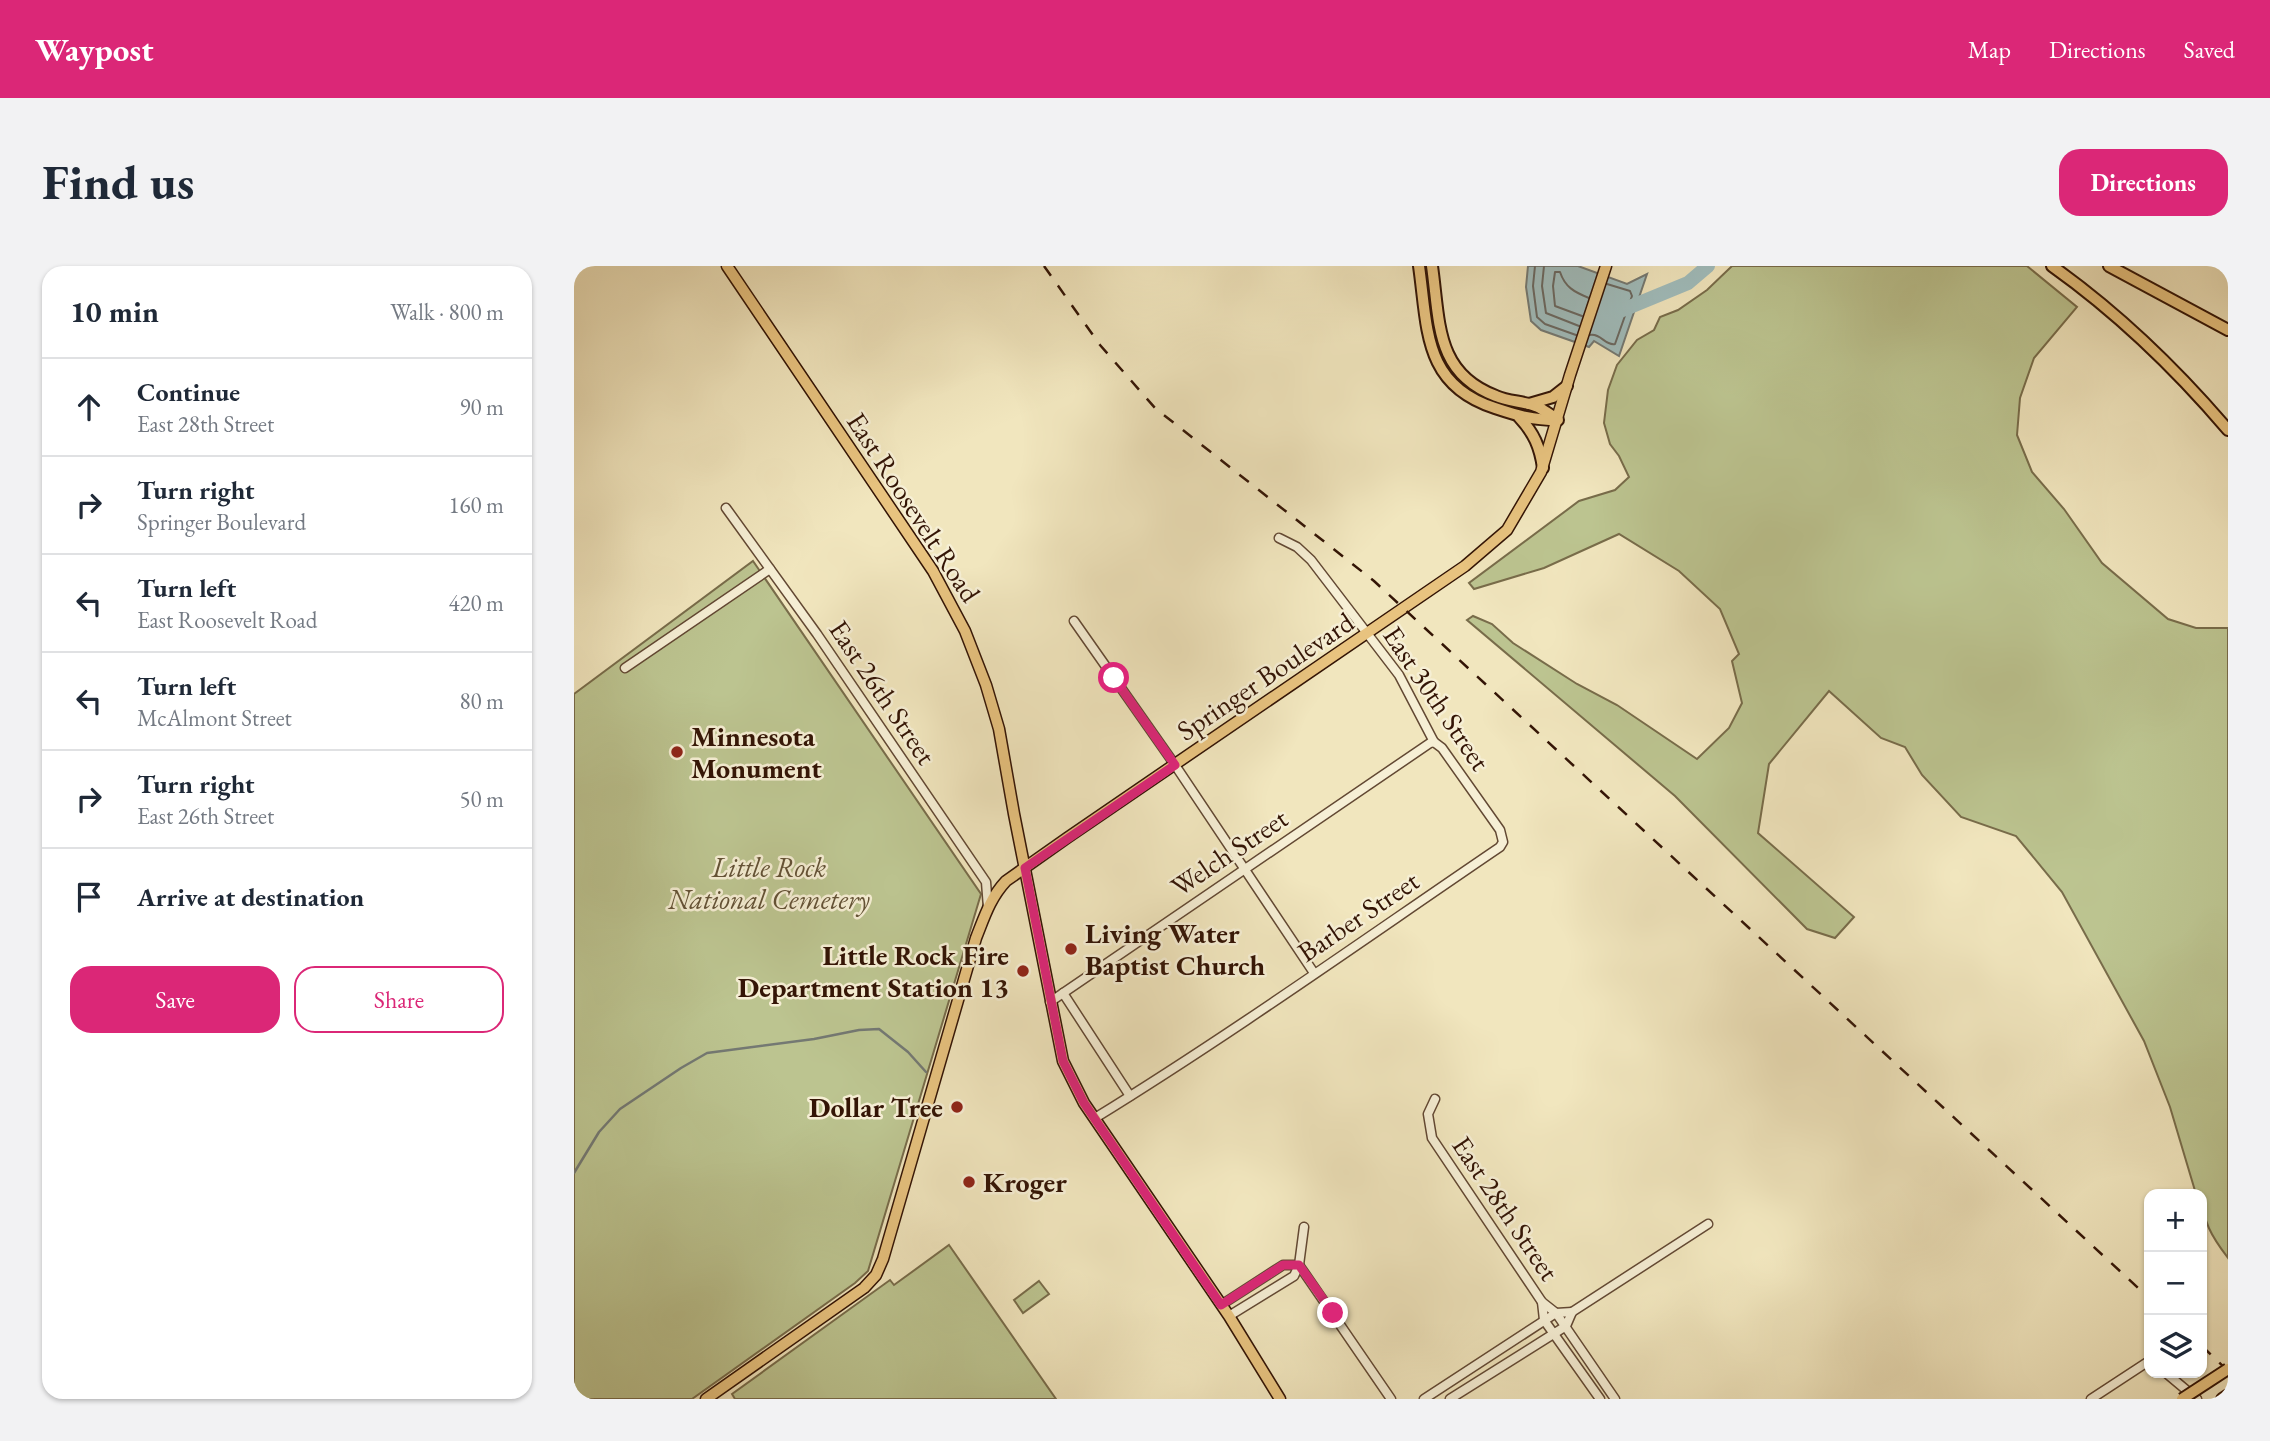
<!DOCTYPE html>
<html lang="en">
<head>
<meta charset="utf-8">
<style>
	body { margin:0; font-family:"EB Garamond",serif; background:#f2f2f3; color:#1f2937 }
	.controls { position:absolute; right:21px; bottom:21px; display:grid; overflow:hidden; border-radius:14px; box-shadow:0 2px 5px #0004 }
	.controls button { width:63px; height:63px; display:grid; place-items:center; padding:0; border:0; border-bottom:2px solid #e0e1e3; background:#fff; color:#1f2937; font:35px sans-serif }
	.stop { position:absolute; width:21px; height:21px; margin:-16px; border:5px solid #db2777; border-radius:50%; background:#fff }
	.stop.end { background:#db2777; border-color:#fff; box-shadow:0 2px 7px #0008 }
	.list { margin:0; padding:0; list-style:none }
	h2 { display:flex; justify-content:space-between; align-items:center; height:91px; margin:0; padding:0 28px; font-size:30px }
	h2 small { font-size:23px; font-weight:400; color:#747a83 }
	.list li { display:grid; grid-template-columns:46px 1fr auto; gap:21px; align-items:center; box-sizing:border-box; height:98px; padding:0 28px; border-top:2px solid #e0e1e3 }
	.list b { display:block; font-size:26px; white-space:nowrap }
	.list p { margin:0; font-size:23px; white-space:nowrap; color:#747a83 }
	.list em { font-size:23px; font-style:normal; color:#747a83 }
	.actions { display:flex; gap:14px; padding:21px 28px }
	.actions a { flex:1; padding:16px 0; border:2px solid #db2777; border-radius:21px; text-align:center; font-size:24px; color:#db2777 }
	.actions .main { background:#db2777; color:#fff }
	.icon { flex:none; width:38px; height:38px; fill:none; stroke:currentColor; stroke-width:2; stroke-linecap:round; stroke-linejoin:round }
	.map { position:relative; flex:none; width:1654px; height:1133px; overflow:hidden; border-radius:21px }
	header { display:flex; align-items:center; gap:42px; box-sizing:border-box; height:98px; padding:0 35px; background:#db2777; color:#fff }
	header strong { font-size:33px }
	nav { display:flex; gap:38px; margin-inline-start:auto; font-size:24px }
	.intro { display:flex; align-items:center; justify-content:space-between; box-sizing:border-box; height:168px; padding:0 42px }
	h1 { margin:0; font-size:49px }
	.button { padding:18px 32px; border-radius:21px; background:#db2777; color:#fff; font-size:24px; font-weight:700 }
	main { display:flex; gap:42px; padding:0 42px }
	aside { flex:1; background:#fff; border-radius:21px; box-shadow:0 2px 5px #0004 }
	.map>svg:first-child { display:block }
	.green { fill:#bcc490; stroke:#786c4a; stroke-width:2 }
	.water { fill:#a0bdbd; stroke:#747973; stroke-width:2 }
	.lines { fill:none; stroke-linecap:round; stroke-linejoin:round }
	.shore { stroke:#6a6861; stroke-width:2 }
	.stream { stroke:#747973; stroke-width:2.5 }
	.river { stroke:#a0bdbd; stroke-width:14 }
	.minor-casing { stroke:#624833; stroke-width:11 }
	.major-casing { stroke:#331405; stroke-width:13 }
	.highway-casing { stroke:#331405; stroke-width:14 }
	.minor { stroke:#f6efd5; stroke-width:8 }
	.major { stroke:#e8c37f; stroke-width:10 }
	.highway { stroke:#e8c37f; stroke-width:10 }
	.rail { stroke:#331405; stroke-width:2.5; stroke-dasharray:12 12; stroke-linecap:butt }
	.highway-bridge-casing { stroke:#331405; stroke-width:14; stroke-linecap:butt }
	.highway-bridge { stroke:#e8c37f; stroke-width:10 }
	.route { stroke:#db2777; stroke-width:9 }
	.poi-dot { fill:#8f2418; stroke:#f6efd5; stroke-width:2.5 }
	.labels { text-anchor:middle; stroke-width:5; stroke-linejoin:round; paint-order:stroke }
	.street-label { font-size:28px; fill:#331405; stroke:#f6efd5 }
	.poi-label { font-size:28px; font-weight:bold; fill:#331405; stroke:#f6efd5; text-anchor:start }
	.park-label { font-size:28px; font-style:italic; fill:#635236; stroke:#f6efd5 }
</style>
</head>
<body>
<header>
<strong>Waypost</strong>
<nav><a>Map</a><a>Directions</a><a>Saved</a></nav>
</header>
<div class="intro"><h1>Find us</h1><a class="button">Directions</a></div>
<main>
<aside>
<h2>10 min<small>Walk · 800 m</small></h2>
<ul class="list">
<li><svg class="icon" aria-label="ahead" viewBox="0 0 24 24"><path d="M12 20V5M6 11l6-6 6 6"/></svg><div><b>Continue</b><p>East 28th Street</p></div><em>90 m</em></li>
<li><svg class="icon" aria-label="right" viewBox="0 0 24 24"><path d="M7 20v-9h11M14 6l5 5-5 5"/></svg><div><b>Turn right</b><p>Springer Boulevard</p></div><em>160 m</em></li>
<li><svg class="icon" aria-label="left" viewBox="0 0 24 24"><path d="M17 20v-9H6M10 6l-5 5 5 5"/></svg><div><b>Turn left</b><p>East Roosevelt Road</p></div><em>420 m</em></li>
<li><svg class="icon" aria-label="left" viewBox="0 0 24 24"><path d="M17 20v-9H6M10 6l-5 5 5 5"/></svg><div><b>Turn left</b><p>McAlmont Street</p></div><em>80 m</em></li>
<li><svg class="icon" aria-label="right" viewBox="0 0 24 24"><path d="M7 20v-9h11M14 6l5 5-5 5"/></svg><div><b>Turn right</b><p>East 26th Street</p></div><em>50 m</em></li>
<li><svg class="icon" aria-label="arrive" viewBox="0 0 24 24"><path d="M6 21V4h12l-3 4 3 4H6"/></svg><div><b>Arrive at destination</b></div></li>
</ul>
<div class="actions"><a class="main">Save</a><a>Share</a></div>
</aside>
<div class="map">
<svg width="1654" height="1133" viewBox="0 0 1654 1133">
	<rect width="100%" height="100%" fill="#f1e6be"/>
	<filter id="stains"><feTurbulence type="fractalNoise" baseFrequency=".00286" numOctaves="4"/><feColorMatrix values="0 0 0 0 .2 0 0 0 0 .09 0 0 0 0 .02 0 0 0 .5 -.17"/></filter>
	<radialGradient id="worn" r=".72"><stop offset=".6" stop-color="#630" stop-opacity="0"/><stop offset="1" stop-color="#630" stop-opacity=".3"/></radialGradient>
	<g class="green">
		<path d="M1158,0H1453L1503,41L1460,92L1446,132L1443,169L1458,206L1490,243L1528,297L1594,353L1622,362H1654V992C1638,971 1628,955 1628,928H1622L1596,841L1570,775L1488,626L1442,570L1387,551L1348,509L1331,481L1307,472L1255,425L1195,498L1184,567L1280,651L1261,672L1233,663L1101,530L893,354L899,350L918,358L939,377L1003,418L1043,439L1123,493L1155,462L1168,437L1158,395L1165,388L1146,343L1105,305L1045,268L970,302L900,323L895,317L1005,235L1041,224L1055,211L1045,190L1036,178L1030,157L1034,124L1043,99L1063,74L1080,64L1086,51L1104,44L1133,24Z"/>
		<path d="M179,295L407,628L294,1005L281,1017L118,1133H0V428Z"/>
		<path d="M375,979L482,1133H161L158,1128L316,1014L320,1019Z"/>
		<path d="M465,1015L475,1028L449,1047L440,1034Z"/>
	</g>
	<path class="water" d="M954,0H1004L1053,18L1073,8L1045,90L1020,75L1015,81L967,64L957,55L952,21Z"/>
	<g class="lines">
		<g class="shore">
			<path d="M961,0L959,20L963,51L971,58L1002,69"/>
			<path d="M970,0L968,20L972,47L1005,60"/>
			<path d="M1008,50L981,40L979,20L981,6H986C991,21 1000,26 1015,32"/>
			<path d="M1016,69C1027,67 1031,80 1041,78L1058,30L1056,25L1033,18"/>
		</g>
		<path class="stream" d="M0,907L25,866L46,843L107,802L133,787L240,773L285,764L305,763L334,786L352,806"/>
		<path class="river" d="M1046,45L1114,17L1134,0"/>
		<defs>
			<g id="minor">
				<path d="M152,242L243,368L412,616L414,642"/>
				<path d="M500,355L601,499L740,707"/>
				<path d="M51,402L196,303"/>
				<path d="M489,727L556,830"/>
				<path d="M476,736L856,477L860,476"/>
				<path d="M861,833L854,848L858,872L968,1036L982,1047L1041,1133"/>
				<path d="M521,852C659,767 792,672 926,581L929,576L926,564L868,482L860,476L825,409L737,294L723,281L705,272"/>
				<path d="M725,999L817,1133"/>
				<path d="M968,1036L970,1054L1026,1133"/>
				<path d="M647,1039L709,999H725"/>
				<path d="M655,1050L720,1010L725,999L730,961"/>
				<path d="M1592,1107L1623,1133"/>
				<path d="M850,1133L982,1047L998,1046"/>
				<path d="M876,1133L992,1060L998,1046L1134,958"/>
				<path d="M1517,1133L1575,1095"/>
			</g>
			<g id="major">
				<path d="M153,0L359,305L391,365L412,419L425,463L440,548L489,795L510,837L655,1050L706,1133"/>
				<path d="M132,1133L290,1022L302,1009L309,993L402,672C410,652 416,632 432,615L493,572L891,300L933,264L967,206L996,109L1032,0"/>
			</g>
			<g id="highway">
				<path d="M845,0C854,63 849,119 921,142C945,150 958,154 984,154"/>
				<path d="M858,0C866,56 861,107 922,130C935,136 951,135 964,141C970,144 976,149 982,152"/>
				<path d="M1478,0C1544,47 1602,103 1654,164"/>
				<path d="M1535,0L1654,64"/>
				<path d="M955,138L979,131L993,120"/>
				<path d="M945,151C960,167 966,181 969,202"/>
				<path d="M1648,1133L1654,1129"/>
			</g>
		</defs>
		<use href="#minor" class="minor-casing"/>
		<use href="#major" class="major-casing"/>
		<use href="#highway" class="highway-casing"/>
		<use href="#minor" class="minor"/>
		<use href="#major" class="major"/>
		<use href="#highway" class="highway"/>
		<g class="rail">
			<path d="M470,0L526,79L581,142L800,315L1575,1032"/>
			<path d="M1628,1080L1654,1105"/>
		</g>
		<defs>
			<path id="highway-bridge" d="M1608,1133L1654,1103"/>
		</defs>
		<use href="#highway-bridge" class="highway-bridge-casing"/>
		<use href="#highway-bridge" class="highway-bridge"/>
	</g>
	<g class="lines">
		<path class="route" d="M540,412L601,499L451,602L489,795L510,837L647,1039L709,999H725L759,1047"/>
	</g>
	<g class="poi-dot">
		<circle cx="103" cy="486" r="7"/>
		<circle cx="497" cy="683" r="7"/>
		<circle cx="449" cy="705" r="7"/>
		<circle cx="383" cy="841" r="7"/>
		<circle cx="395" cy="916" r="7"/>
	</g>
	<g class="labels">
		<g class="street-label">
			<text transform="translate(340 241) rotate(57)" y="10">East Roosevelt Road</text>
			<text transform="translate(691 410) rotate(-34)" y="10">Springer Boulevard</text>
			<text transform="translate(309 426) rotate(56)" y="10">East 26th Street</text>
			<text transform="translate(863 432) rotate(56)" y="10">East 30th Street</text>
			<text transform="translate(655 586) rotate(-34)" y="10">Welch Street</text>
			<text transform="translate(784 650) rotate(-34)" y="10">Barber Street</text>
			<text transform="translate(932 942) rotate(56)" y="10">East 28th Street</text>
		</g>
		<g class="poi-label">
			<text x="117" y="480">Minnesota<tspan x="117" dy="32">Monument</tspan></text>
			<text x="511" y="677">Living Water<tspan x="511" dy="32">Baptist Church</tspan></text>
			<text x="435" y="699" text-anchor="end">Little Rock Fire<tspan x="435" dy="32">Department Station 13</tspan></text>
			<text x="369" y="851" text-anchor="end">Dollar Tree</text>
			<text x="409" y="926">Kroger</text>
		</g>
		<g class="park-label">
			<text x="195" y="611">Little Rock<tspan x="195" dy="32">National Cemetery</tspan></text>
		</g>
	</g>
	<rect width="100%" height="100%" filter="url(#stains)"/>
	<rect width="100%" height="100%" fill="url(#worn)"/>
</svg>
<div class="controls">
<button>+</button>
<button>−</button>
<button><svg class="icon" aria-label="layers" viewBox="0 0 24 24"><path d="M12 4l9 5-9 5-9-5zM3 14l9 5 9-5"/></svg></button>
</div>
<div class="stop" style="left:540px;top:412px"></div>
<div class="stop end" style="left:759px;top:1047px"></div>
</div>
</main>
</body>
</html>
